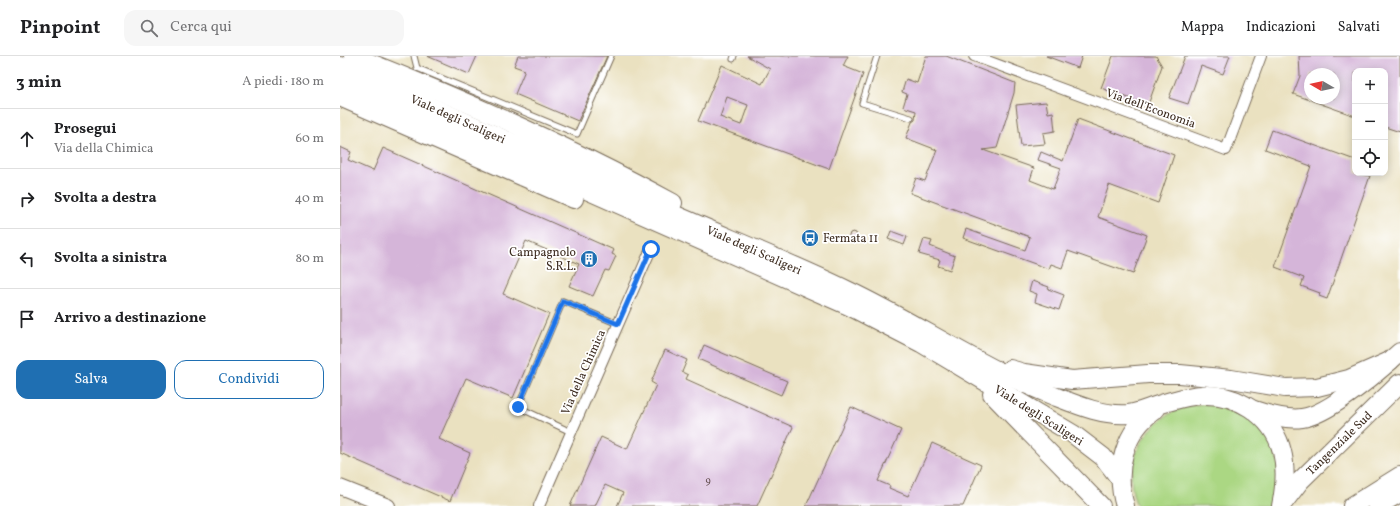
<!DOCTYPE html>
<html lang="it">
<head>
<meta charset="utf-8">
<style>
	body { margin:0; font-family:Vollkorn,serif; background:#f6f6f6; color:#202124 }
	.controls { position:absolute; right:12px; top:12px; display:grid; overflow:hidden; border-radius:8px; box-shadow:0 2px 10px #0003 }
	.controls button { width:36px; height:36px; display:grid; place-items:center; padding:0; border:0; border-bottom:1px solid #e0e0e0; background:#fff; color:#202124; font:20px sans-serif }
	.compass { position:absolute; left:964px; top:12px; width:36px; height:36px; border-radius:50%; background:#fff; box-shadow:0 2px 10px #0003; rotate:279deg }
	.stop { position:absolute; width:12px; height:12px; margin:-9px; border:3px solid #1a73e8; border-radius:50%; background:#fff }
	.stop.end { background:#1a73e8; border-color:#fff; box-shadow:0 1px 4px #0008 }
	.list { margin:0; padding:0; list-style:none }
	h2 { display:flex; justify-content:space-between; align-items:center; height:52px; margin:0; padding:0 16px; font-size:17px }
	h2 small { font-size:13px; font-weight:400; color:#757577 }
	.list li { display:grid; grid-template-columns:26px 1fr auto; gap:12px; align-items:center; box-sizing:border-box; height:60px; padding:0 16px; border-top:1px solid #e0e0e0 }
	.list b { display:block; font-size:15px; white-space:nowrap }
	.list p { margin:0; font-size:13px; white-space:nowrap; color:#757577 }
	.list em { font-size:13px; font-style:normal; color:#757577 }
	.actions { display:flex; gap:8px; padding:12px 16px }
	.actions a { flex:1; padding:9px 0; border:1px solid #1f6fb2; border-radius:12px; text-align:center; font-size:14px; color:#1f6fb2 }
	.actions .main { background:#1f6fb2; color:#fff }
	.icon { flex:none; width:22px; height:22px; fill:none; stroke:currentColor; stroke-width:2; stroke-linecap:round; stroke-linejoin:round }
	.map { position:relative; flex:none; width:1060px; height:450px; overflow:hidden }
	header { display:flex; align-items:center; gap:24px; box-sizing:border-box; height:56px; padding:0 20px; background:#fff; border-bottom:1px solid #e0e0e0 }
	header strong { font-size:19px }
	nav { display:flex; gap:22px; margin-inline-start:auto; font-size:14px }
	.search { width:280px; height:36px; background:#f6f6f6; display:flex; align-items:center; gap:10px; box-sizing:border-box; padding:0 14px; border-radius:12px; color:#757577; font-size:15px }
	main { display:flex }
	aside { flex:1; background:#fff }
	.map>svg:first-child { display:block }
	.green { fill:#abd783; stroke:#738050 }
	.building { fill:#d5b5d9; fill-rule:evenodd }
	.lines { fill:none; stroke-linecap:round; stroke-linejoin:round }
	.lane-casing { stroke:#786a57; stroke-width:7 }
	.street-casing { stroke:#786a57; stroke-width:12 }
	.secondary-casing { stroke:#786a57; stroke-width:16 }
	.highway-casing { stroke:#786a57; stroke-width:20 }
	.lane { stroke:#fff; stroke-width:5 }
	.street { stroke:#fff; stroke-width:10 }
	.secondary { stroke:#fff; stroke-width:14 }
	.highway { stroke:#fff; stroke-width:18 }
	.route { stroke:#1a73e8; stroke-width:5 }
	.labels { text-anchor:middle; stroke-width:3.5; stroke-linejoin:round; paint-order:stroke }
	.number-label { font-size:10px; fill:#624d4d }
	.street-label { font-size:12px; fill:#3b2a1e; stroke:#fff }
	.poi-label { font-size:12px; fill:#3b2a1e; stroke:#fff; text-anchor:start }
</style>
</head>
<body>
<header>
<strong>Pinpoint</strong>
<div class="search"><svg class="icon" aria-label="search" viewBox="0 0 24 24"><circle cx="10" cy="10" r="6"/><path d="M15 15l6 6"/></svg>Cerca qui</div>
<nav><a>Mappa</a><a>Indicazioni</a><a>Salvati</a></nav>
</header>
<main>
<aside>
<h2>3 min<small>A piedi · 180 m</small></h2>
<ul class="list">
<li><svg class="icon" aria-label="ahead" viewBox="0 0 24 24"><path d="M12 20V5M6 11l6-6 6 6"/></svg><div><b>Prosegui</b><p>Via della Chimica</p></div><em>60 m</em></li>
<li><svg class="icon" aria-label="right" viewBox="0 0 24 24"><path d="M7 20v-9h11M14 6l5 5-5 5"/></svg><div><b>Svolta a destra</b></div><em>40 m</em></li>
<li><svg class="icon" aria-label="left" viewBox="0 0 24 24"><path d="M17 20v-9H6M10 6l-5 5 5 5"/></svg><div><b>Svolta a sinistra</b></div><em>80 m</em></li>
<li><svg class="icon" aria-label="arrive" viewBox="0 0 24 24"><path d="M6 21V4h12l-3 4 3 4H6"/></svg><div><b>Arrivo a destinazione</b></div></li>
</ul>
<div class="actions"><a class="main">Salva</a><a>Condividi</a></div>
</aside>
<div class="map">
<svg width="1060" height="450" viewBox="0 0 1060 450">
	<rect width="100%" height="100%" fill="#fff"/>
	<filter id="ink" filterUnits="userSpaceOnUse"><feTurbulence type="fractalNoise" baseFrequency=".025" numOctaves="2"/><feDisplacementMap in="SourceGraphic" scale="8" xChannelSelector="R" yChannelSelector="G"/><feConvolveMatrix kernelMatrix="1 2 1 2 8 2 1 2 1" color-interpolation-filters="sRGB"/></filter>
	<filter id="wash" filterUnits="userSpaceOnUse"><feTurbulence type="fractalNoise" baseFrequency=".012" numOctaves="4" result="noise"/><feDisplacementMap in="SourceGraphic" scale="16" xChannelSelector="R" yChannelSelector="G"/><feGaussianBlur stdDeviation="0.9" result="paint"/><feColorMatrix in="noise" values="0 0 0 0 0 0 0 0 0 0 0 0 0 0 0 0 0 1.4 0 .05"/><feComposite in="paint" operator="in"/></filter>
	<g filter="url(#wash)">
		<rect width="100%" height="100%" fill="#eae1c0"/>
		<path class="green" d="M873,348L896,354L916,367L931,386L939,409L935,450H797C779,408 806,362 848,350C856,348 865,348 873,348Z"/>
		<g id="blocks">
			<g class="building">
				<path d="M87,0H137L129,18Z"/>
				<path d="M178,0H267L238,65L175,38L185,14L174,10Z"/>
				<path d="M407,0H508L503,10L523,18L489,113L358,65L382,9L422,28L430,13ZM387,41L408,49L401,69L380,61Z"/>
				<path d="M586,0H606L675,27L674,37L657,92L643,94L694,112L690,124L713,133L721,112L698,104L701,96L723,105L738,63L834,99L818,147L769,129L758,161L807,179L793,218L728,195L722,212L711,208L709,213L623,182L626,173L685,194L690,181L570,137L576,122L585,125L597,94L566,82L572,66L575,64L576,55L563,51L567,38L562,36L566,23L577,27Z"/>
				<path d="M706,0H742L738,12Z"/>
				<path d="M773,0H816L822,10L808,49L761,32Z"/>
				<path d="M845,0H890L883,18L861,10L848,48L829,42Z"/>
				<path d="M959,0H1060V76L1045,71V15H1015V60L953,38L960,20ZM970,18H994V42H970Z"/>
				<path d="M706,46L708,57L713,56L715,75L703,77L705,88L681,90L676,49Z"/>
				<path d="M932,74L1015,104V117L1030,120L987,243L979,240L980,237L961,230L964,222L935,211L971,110L925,93Z"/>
				<path d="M0,91L11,96L8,104L33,115L43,92L274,194L272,198L276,200L269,215L265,214L253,240L229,230L239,208L186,185L163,238L209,258L173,342L126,322L99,383L130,397L110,445L0,397Z"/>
				<path d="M551,175L567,181L564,189L548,183Z"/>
				<circle cx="513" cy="180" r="4"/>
				<path d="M584,183L592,185L590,190L615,200L610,214L598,210L600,204L579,198Z"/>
				<path d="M692,225L709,231L708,233L724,239L719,254L695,246L697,238L689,235Z"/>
				<path d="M364,289L447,325L441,339L358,303Z"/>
				<path d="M325,294L347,304L342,316L348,319L346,323L453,371L417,450H277L283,437L265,429L255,450H230L261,381L287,393L316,329L311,326Z"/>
				<path d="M511,351L561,374L538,425L550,430L549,432L568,440L592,387L641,409L623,450H466Z"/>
			</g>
		</g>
	</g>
	<g filter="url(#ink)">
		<use href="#blocks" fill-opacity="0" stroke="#786a57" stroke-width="1"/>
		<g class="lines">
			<defs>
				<g id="lane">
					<path d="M74,0L77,12L237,78L271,0"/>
					<path d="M537,0L522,47L571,62"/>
					<path d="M393,3L394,0"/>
					<path d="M231,376L178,351L223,245L278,268"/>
				</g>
				<g id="street">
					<path d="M634,0L886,94L921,0"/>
					<path d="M199,450L311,193"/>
				</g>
				<path id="secondary" d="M0,431L48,450"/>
				<g id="highway">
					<path d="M13,0C122,43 229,90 333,147"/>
					<path d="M0,10C108,59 216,107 324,154C385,181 447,205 507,234C577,267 641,312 714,340C737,349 763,360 788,358C797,357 806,353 815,350C848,339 878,331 910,352C946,376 949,411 941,450"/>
					<path d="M0,25L509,250L581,287L733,378L763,401L780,423"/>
					<path d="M0,41L234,143"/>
					<path d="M670,313L684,317L732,324L808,318H840L891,323L945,332L977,331L1009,323L1050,305"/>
					<path d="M652,338L761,450"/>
					<path d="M914,354C929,359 946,364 962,362C988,359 1039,315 1060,296"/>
					<path d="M944,446L960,425L1060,327"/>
					<path d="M785,450C774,414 784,375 816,353"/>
					<path d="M1012,450L1060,420"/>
					<path d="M1037,450L1060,437"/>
				</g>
			</defs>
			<use href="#lane" class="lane-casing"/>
			<use href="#street" class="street-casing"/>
			<use href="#secondary" class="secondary-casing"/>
			<use href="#highway" class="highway-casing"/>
			<use href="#lane" class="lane"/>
			<use href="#street" class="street"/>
			<use href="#secondary" class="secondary"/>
			<use href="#highway" class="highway"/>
		</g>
	</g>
	<g class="lines" filter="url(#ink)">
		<path class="route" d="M178,351L223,245L278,268L311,193"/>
	</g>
	<defs>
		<symbol id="bus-disc" viewBox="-11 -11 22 22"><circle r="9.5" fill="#1f6fb2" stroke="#fff"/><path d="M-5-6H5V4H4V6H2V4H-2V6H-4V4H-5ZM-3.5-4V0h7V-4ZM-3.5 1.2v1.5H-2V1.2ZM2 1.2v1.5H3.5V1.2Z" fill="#fff"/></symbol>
		<symbol id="building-disc" viewBox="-11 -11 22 22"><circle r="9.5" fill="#1f6fb2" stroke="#fff"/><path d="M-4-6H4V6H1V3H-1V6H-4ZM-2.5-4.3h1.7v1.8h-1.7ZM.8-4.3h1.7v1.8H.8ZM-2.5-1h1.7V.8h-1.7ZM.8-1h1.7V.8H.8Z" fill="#fff"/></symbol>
	</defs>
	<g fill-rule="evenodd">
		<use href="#bus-disc" x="460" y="172" width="20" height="20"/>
		<use href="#building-disc" x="239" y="193" width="20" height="20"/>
	</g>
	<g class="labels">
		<g class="number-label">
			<text x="368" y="428">9</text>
		</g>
		<g class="street-label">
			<text transform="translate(811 52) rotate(20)" y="4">Via dell'Economia</text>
			<text transform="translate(118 63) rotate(24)" y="4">Viale degli Scaligeri</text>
			<text transform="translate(414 194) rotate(24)" y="4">Viale degli Scaligeri</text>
			<text transform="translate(243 316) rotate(-66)" y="4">Via della Chimica</text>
			<text transform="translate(699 359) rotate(32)" y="4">Viale degli Scaligeri</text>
			<text transform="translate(999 387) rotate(-44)" y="4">Tangenziale Sud</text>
		</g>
		<g class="poi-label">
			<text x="483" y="186">Fermata 11</text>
			<text x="236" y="200" text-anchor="end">Campagnolo<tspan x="236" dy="14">S.R.L.</tspan></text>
		</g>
	</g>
</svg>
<div class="controls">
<button>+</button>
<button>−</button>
<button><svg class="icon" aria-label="locate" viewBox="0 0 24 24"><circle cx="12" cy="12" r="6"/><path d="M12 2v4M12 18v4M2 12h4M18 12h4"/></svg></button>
</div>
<svg class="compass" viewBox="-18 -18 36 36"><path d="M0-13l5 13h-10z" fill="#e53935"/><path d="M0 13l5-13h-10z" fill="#757577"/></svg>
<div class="stop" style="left:311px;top:193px"></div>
<div class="stop end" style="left:178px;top:351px"></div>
</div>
</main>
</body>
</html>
